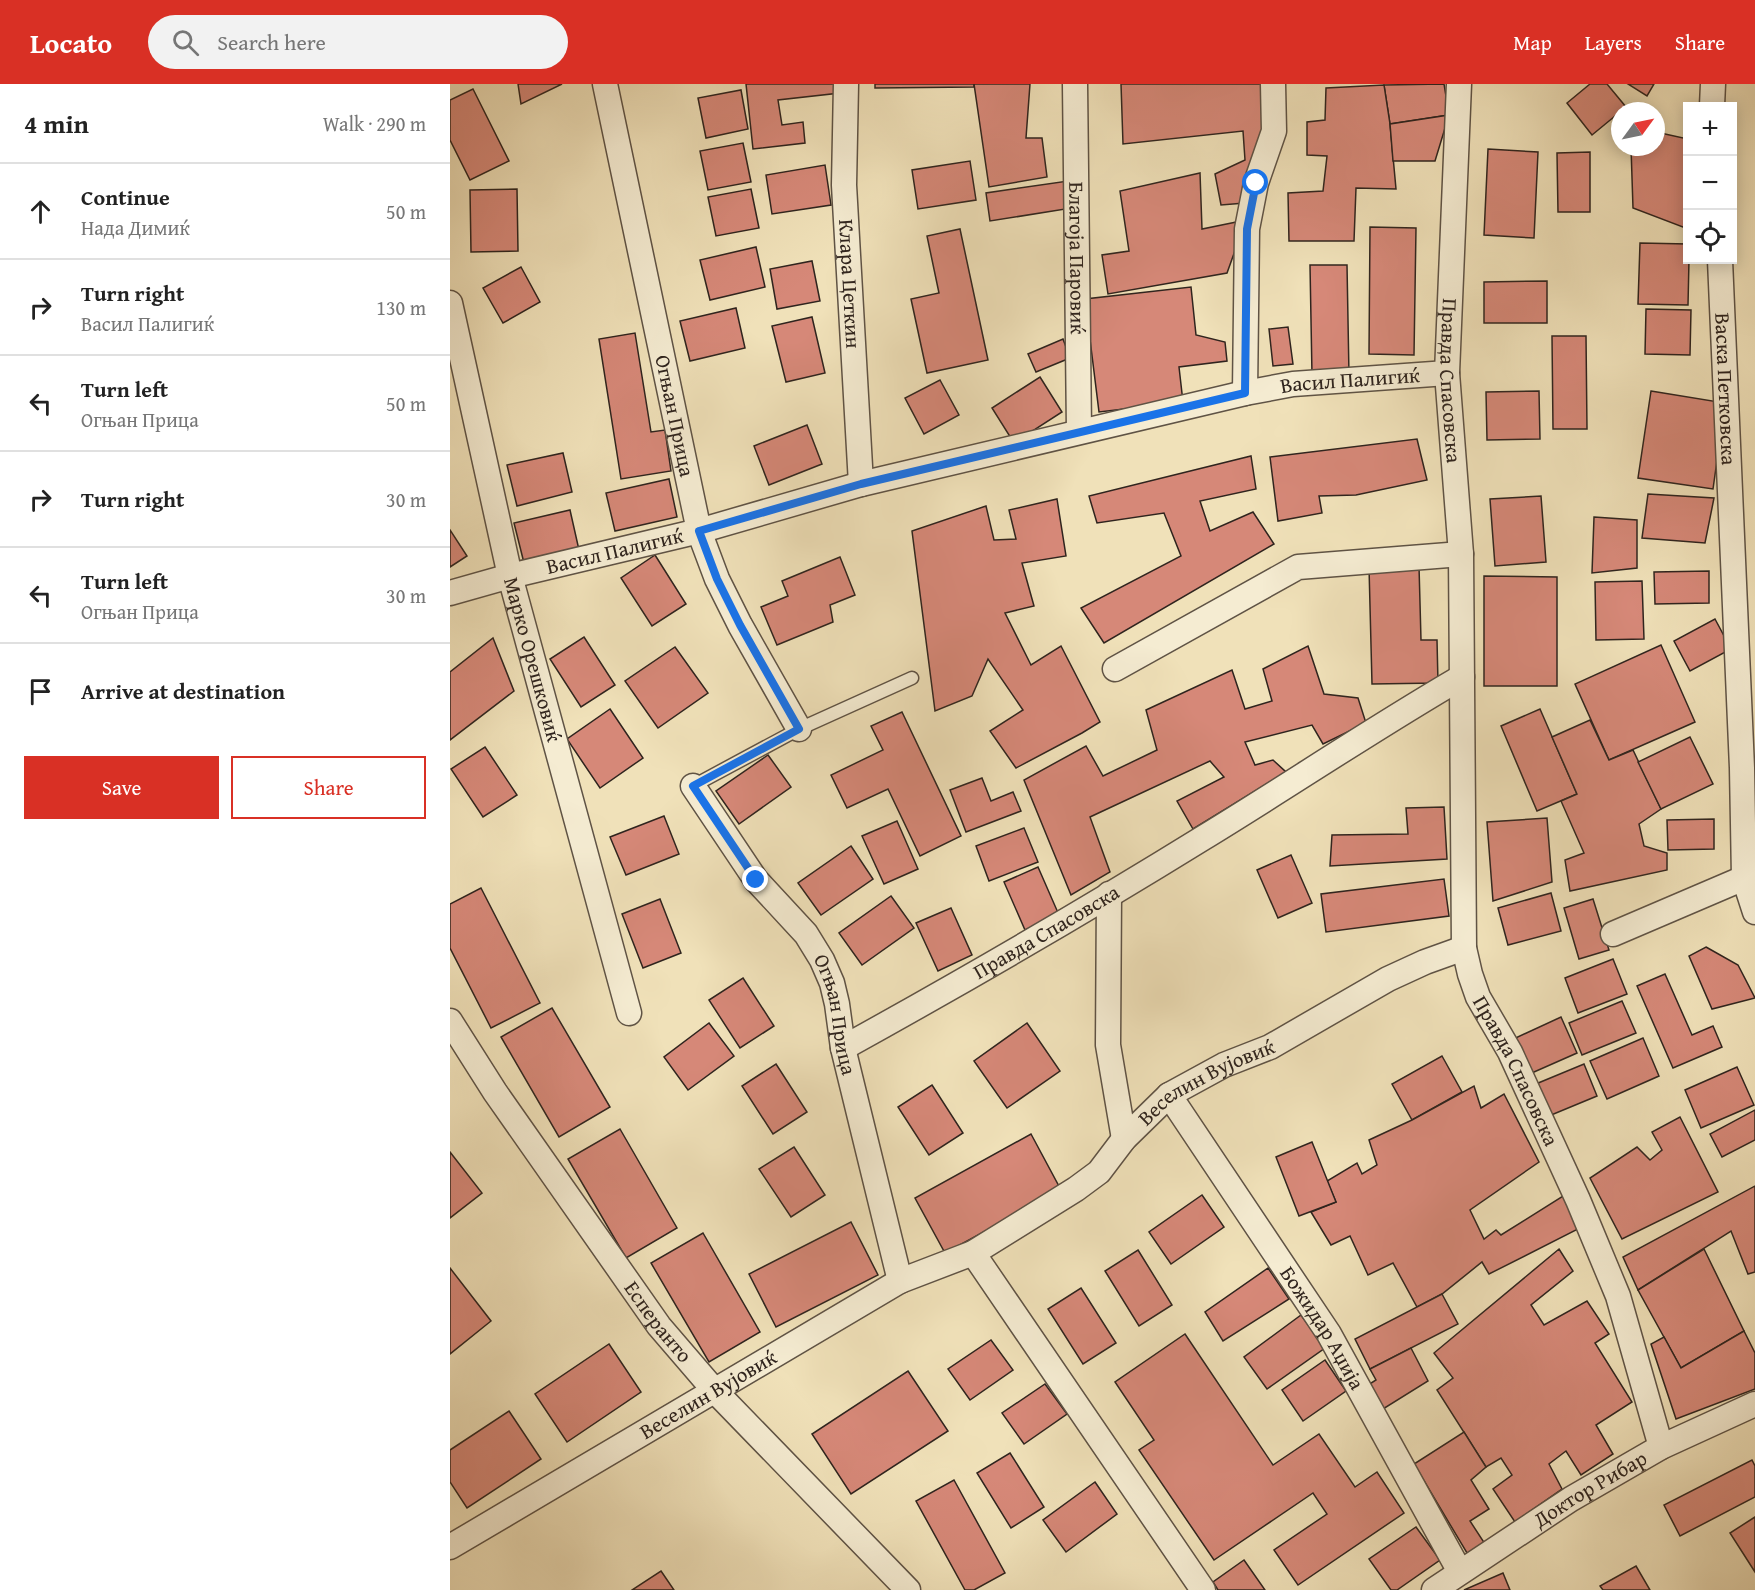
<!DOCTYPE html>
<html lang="en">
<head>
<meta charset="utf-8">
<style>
	body { margin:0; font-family:"Gentium Book Plus",serif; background:#f2f2f2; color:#222 }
	.controls { position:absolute; right:18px; top:18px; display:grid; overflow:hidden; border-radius:0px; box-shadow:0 3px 15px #0003 }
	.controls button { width:54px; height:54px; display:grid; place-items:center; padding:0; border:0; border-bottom:2px solid #e0e0e0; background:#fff; color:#222; font:30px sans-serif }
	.compass { position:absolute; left:1161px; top:18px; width:54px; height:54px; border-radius:50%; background:#fff; box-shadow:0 3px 15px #0003; rotate:57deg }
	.stop { position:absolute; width:18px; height:18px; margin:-14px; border:4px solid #1a73e8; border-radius:50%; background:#fff }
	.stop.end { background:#1a73e8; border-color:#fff; box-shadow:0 2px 6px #0008 }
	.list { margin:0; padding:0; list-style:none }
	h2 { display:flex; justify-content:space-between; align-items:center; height:78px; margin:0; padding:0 24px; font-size:26px }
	h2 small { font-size:20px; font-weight:400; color:#767676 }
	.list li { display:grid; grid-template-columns:39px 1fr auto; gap:18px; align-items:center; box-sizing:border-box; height:96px; padding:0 24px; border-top:2px solid #e0e0e0 }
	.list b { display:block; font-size:22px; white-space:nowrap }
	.list p { margin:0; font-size:20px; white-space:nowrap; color:#767676 }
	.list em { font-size:20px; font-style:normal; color:#767676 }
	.actions { display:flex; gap:12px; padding:18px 24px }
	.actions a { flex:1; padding:14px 0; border:2px solid #d93025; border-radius:0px; text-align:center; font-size:21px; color:#d93025 }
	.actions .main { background:#d93025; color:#fff }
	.icon { flex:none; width:33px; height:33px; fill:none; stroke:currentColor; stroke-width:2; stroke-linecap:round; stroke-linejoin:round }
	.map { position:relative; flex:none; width:1305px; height:1506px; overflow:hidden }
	header { display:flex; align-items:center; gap:36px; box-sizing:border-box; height:84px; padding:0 30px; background:#d93025; color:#fff }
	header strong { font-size:28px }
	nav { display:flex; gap:33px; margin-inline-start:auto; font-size:21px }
	.search { width:420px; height:54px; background:#f2f2f2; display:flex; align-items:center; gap:15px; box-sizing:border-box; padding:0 21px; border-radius:33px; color:#767676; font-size:22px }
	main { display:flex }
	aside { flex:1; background:#fff }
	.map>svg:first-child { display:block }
	.building { fill:#d68878; stroke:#2f241e; stroke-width:1.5 }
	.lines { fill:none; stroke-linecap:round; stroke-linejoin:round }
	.service-casing { stroke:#5f5345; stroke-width:15 }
	.minor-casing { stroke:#5f5345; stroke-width:27 }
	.service { stroke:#f5ecd2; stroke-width:12 }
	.minor { stroke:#f5ecd2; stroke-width:24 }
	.route { stroke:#1a73e8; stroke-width:8 }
	.labels { text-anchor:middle; stroke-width:5; stroke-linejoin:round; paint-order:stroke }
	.street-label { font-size:21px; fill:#2f241e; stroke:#f5ecd2 }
</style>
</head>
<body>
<header>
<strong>Locato</strong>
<div class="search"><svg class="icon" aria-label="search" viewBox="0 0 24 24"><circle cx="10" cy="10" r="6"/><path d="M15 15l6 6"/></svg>Search here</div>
<nav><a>Map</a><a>Layers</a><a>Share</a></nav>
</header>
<main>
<aside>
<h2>4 min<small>Walk · 290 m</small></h2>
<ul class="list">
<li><svg class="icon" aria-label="ahead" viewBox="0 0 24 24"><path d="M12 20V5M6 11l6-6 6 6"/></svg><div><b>Continue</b><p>Нада Димиќ</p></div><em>50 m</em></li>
<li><svg class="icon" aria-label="right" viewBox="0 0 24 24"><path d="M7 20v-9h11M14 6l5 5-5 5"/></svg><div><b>Turn right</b><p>Васил Палигиќ</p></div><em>130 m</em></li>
<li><svg class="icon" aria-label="left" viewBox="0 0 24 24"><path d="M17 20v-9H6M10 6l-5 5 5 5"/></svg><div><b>Turn left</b><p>Огњан Прица</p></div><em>50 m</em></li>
<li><svg class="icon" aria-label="right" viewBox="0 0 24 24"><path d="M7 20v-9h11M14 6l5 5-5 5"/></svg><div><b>Turn right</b></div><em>30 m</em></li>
<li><svg class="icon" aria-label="left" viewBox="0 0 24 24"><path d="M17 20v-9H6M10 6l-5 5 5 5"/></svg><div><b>Turn left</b><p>Огњан Прица</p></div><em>30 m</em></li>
<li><svg class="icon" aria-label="arrive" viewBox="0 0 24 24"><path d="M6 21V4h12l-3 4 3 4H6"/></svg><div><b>Arrive at destination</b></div></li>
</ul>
<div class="actions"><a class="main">Save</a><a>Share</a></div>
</aside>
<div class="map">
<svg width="1305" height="1506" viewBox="0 0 1305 1506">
	<rect width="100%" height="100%" fill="#f0e1b9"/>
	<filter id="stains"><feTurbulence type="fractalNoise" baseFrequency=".00333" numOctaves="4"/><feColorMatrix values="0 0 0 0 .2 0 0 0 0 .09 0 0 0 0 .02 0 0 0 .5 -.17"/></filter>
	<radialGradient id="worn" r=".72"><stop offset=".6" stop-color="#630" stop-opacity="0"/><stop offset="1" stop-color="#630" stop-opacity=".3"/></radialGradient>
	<g class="building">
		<path d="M68,0H112L71,20Z"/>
		<path d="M296,0H389L390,9L328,16L332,41L353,38L355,59L303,65Z"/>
		<path d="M425,0H524V3L425,4Z"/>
		<path d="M524,0H580L576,54H592L597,93L539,103Z"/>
		<path d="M671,0H812L815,51L795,119L771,121L765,90L795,76L793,47L673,60Z"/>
		<path d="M994,0L999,31L940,40L934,1Z"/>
		<path d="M1140,0H1157L1176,23L1142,51L1117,19Z"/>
		<path d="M1178,0H1204L1197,12Z"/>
		<path d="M934,1L940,40L946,105L906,104L904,157H839L838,109L873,107L877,72L857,71V38L875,36L876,4Z"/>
		<path d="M23,5L59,77L20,96L0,56V16Z"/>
		<path d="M291,6L298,45L256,54L248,14Z"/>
		<path d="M999,31L985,77H943L940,40Z"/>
		<path d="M1206,48L1238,55V145L1183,124L1181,63H1206Z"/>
		<path d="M293,59L301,98L258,106L250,67Z"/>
		<path d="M1038,65L1088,68L1084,154L1034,151Z"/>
		<path d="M1140,68V128H1108L1107,69Z"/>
		<path d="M520,77L526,116L468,125L462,86Z"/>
		<path d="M375,81L381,121L322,130L316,91Z"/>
		<path d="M750,89L752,145L796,136L777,189L658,210L652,171L679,167L670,107Z"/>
		<path d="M618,97L622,124L540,137L536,109Z"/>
		<path d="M67,105L68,167L21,168L20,106Z"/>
		<path d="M301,105L309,144L266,152L258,113Z"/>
		<path d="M920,143L966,144L964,271L919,270Z"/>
		<path d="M510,145L538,276L477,289L461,215L489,209L477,152Z"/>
		<path d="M1190,159L1238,160V176H1239L1238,221L1188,220Z"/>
		<path d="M306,163L315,203L260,216L250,176Z"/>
		<path d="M362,177L370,217L327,225L320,185Z"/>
		<path d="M860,181H897L899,291H862Z"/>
		<path d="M71,183L90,218L53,239L33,204Z"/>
		<path d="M1097,197V239H1034V198Z"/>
		<path d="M741,203L746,251L775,258L777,277L729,283L733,318L649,328L635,215Z"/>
		<path d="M286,224L295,264L240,277L230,237Z"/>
		<path d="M1196,225L1241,226L1240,271L1195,270Z"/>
		<path d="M362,233L375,289L336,298L322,242Z"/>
		<path d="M838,243L843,280L823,282L819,245Z"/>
		<path d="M185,249L201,348L215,346L221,387L171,395L149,255Z"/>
		<path d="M1102,252H1136L1137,345H1103Z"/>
		<path d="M613,255L620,274L586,288L578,270Z"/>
		<path d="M590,293L612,328L564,359L542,324Z"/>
		<path d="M490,296L509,331L474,350L455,314Z"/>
		<path d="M1089,307L1090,355L1037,356L1036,308Z"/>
		<path d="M1201,307L1275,319L1263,405L1188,394Z"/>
		<path d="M357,341L372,380L319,401L304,362Z"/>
		<path d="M967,355L977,396L906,411L869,412L872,429L828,437L820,373Z"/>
		<path d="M113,369L122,408L67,422L57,381Z"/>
		<path d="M801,372L806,405L750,417L760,447L803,428L824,460L654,559L631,524L731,472L714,429L647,439L639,412Z"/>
		<path d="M219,395L227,433L165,447L156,409Z"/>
		<path d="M1198,410L1264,414L1255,459L1192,454Z"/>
		<path d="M1091,412L1096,478L1045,482L1040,415Z"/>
		<path d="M607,415L616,472L572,479L584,522L555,529L581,581L611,562L650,638L632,649L566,684L540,647L573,626L538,575L522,612L485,627L462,447L536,422L544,456L566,455L559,426Z"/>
		<path d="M120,426L129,466L74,479L64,439Z"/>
		<path d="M1144,433L1187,436V484L1142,489Z"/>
		<path d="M0,446L17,472L0,483Z"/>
		<path d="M205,471L236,520L202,542L171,494Z"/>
		<path d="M390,473L405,511L380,521L383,538L327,561L311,523L338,512L332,497Z"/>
		<path d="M969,482L971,556H987L988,599L922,600L919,483Z"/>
		<path d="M1259,487V519L1205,520L1204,488Z"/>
		<path d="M1034,492L1107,493V602H1034Z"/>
		<path d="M1192,497L1194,555L1146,556L1145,498Z"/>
		<path d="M1265,535L1281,565L1240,587L1224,557Z"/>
		<path d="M134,553L165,601L131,623L100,575Z"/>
		<path d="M43,554L64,607L0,656V588Z"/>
		<path d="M1211,561L1245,638L1159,676L1125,600Z"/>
		<path d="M858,562L874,610L908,614L916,639L873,660L862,641L795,658L805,681L823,676L836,688L743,745L727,717L774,693L760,677L640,733L660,788L621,811L574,696L636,662L653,692L707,666L696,626L782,586L795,625L822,617L813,585Z"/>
		<path d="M225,563L258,609L208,644L175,597Z"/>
		<path d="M160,625L193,674L150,704L117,655Z"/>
		<path d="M1090,625L1127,710L1087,727L1051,642Z"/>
		<path d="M452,628L511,752L470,772L438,705L397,724L381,691L433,666L421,642Z"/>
		<path d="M1140,636L1159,676L1183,666L1211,725L1189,740L1194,762L1217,769V786L1120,807L1115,776L1134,769L1111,717L1127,710L1102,653Z"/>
		<path d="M1240,653L1263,700L1211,725L1188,678Z"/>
		<path d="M35,663L67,711L33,733L1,685Z"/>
		<path d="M318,671L341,703L289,740L266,707Z"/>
		<path d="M532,694L541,717L563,708L571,727L516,748L500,706Z"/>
		<path d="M994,723L997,775L880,782L882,751L958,750L956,724Z"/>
		<path d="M214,732L229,770L176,791L160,753Z"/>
		<path d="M1097,734L1102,798L1043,817L1037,738Z"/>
		<path d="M1264,735V765L1218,766L1217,736Z"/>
		<path d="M447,737L468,785L434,800L412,752Z"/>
		<path d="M574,744L588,778L539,797L526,762Z"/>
		<path d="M401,762L423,795L371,831L348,799Z"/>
		<path d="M841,771L862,819L828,834L807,786Z"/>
		<path d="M588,783L609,831L575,846L554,798Z"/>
		<path d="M994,795L999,832L876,848L871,810Z"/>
		<path d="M31,804L90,919L41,944L0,864V820Z"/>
		<path d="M1101,809L1111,847L1058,861L1048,824Z"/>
		<path d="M441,812L464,844L412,881L389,849Z"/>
		<path d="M210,815L231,869L193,884L172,830Z"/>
		<path d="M1143,815L1159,866L1129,875L1114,824Z"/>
		<path d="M501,824L522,871L488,887L466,839Z"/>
		<path d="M1256,863L1288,881L1305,914L1262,925L1239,872Z"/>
		<path d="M1163,875L1177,910L1128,929L1115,894Z"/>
		<path d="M1215,890L1242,951L1263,942L1272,963L1223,984L1187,902Z"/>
		<path d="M293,894L324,942L290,964L259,916Z"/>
		<path d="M1172,917L1186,949L1132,971L1119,939Z"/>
		<path d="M102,924L160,1023L109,1053L51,953Z"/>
		<path d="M1111,933L1127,969L1075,992L1059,957Z"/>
		<path d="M259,939L284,972L238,1006L214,973Z"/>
		<path d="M577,939L610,987L557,1024L524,977Z"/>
		<path d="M1193,954L1209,992L1157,1015L1140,977Z"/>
		<path d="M992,972L1012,1008L962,1036L942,1000Z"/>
		<path d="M326,980L357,1028L323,1050L292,1002Z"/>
		<path d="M1134,980L1147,1012L1094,1034L1081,1002Z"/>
		<path d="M1287,983L1304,1021L1251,1044L1235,1006Z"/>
		<path d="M482,1001L513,1049L479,1071L448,1023Z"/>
		<path d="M1024,1002L1031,1024L1054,1010L1089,1078L1020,1126L1034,1155L1046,1146L1051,1151L1113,1112L1128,1145L1039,1190L1032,1178L992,1210L967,1223L943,1179L918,1191L900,1152L881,1161L861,1128L886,1118L877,1097L907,1079L912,1090L927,1081L919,1056L962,1036Z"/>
		<path d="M1305,1026V1056L1272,1073L1260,1050Z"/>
		<path d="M1230,1033L1268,1108L1172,1155L1140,1094L1187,1063L1200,1076L1212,1066L1202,1048Z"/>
		<path d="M170,1045L227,1144L176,1174L118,1075Z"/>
		<path d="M581,1050L611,1106L495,1169L465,1114Z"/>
		<path d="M862,1058L886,1118L849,1132L826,1073Z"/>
		<path d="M344,1063L375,1111L341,1133L309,1085Z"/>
		<path d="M0,1068L32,1109L0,1134Z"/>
		<path d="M1305,1102V1188L1298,1190L1281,1147L1188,1206L1173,1173Z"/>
		<path d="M752,1111L774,1143L721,1180L699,1148Z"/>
		<path d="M401,1138L428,1191L326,1243L299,1190Z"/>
		<path d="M253,1149L310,1248L259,1278L201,1179Z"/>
		<path d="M1109,1165L1123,1187L1081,1221L1094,1241L1137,1217L1159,1250L1145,1259L1182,1318L1146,1341L1163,1370L1131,1391L1116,1367L1099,1380L1112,1405L1065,1438L1043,1405L1062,1391L1051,1374L1036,1383L987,1306L1003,1294L984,1269Z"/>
		<path d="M1254,1165L1294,1247L1231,1284L1188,1206Z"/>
		<path d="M688,1166L722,1221L689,1242L655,1187Z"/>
		<path d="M0,1184L41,1237L0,1270Z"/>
		<path d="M818,1184L839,1215L773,1257L755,1228Z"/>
		<path d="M631,1204L666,1259L633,1280L598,1225Z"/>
		<path d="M992,1210L1008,1240L920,1285L905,1255Z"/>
		<path d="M851,1231L875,1264L817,1305L794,1273Z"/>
		<path d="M1294,1247L1305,1269V1305L1226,1335L1201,1260L1214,1253L1231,1284Z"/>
		<path d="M735,1250L823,1381L869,1350L905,1403L927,1388L954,1429L848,1501L824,1466L877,1430L863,1409L764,1476L689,1366L704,1356L665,1298Z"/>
		<path d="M541,1256L563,1286L520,1316L498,1285Z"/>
		<path d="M159,1260L191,1308L117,1358L85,1310Z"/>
		<path d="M961,1264L978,1297L933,1325L915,1303L926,1296L920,1285Z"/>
		<path d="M875,1276L896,1307L853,1337L832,1306Z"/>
		<path d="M458,1287L498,1347L401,1410L362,1350Z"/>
		<path d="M595,1300L617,1330L574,1360L552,1329Z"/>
		<path d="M59,1327L91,1375L17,1424L0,1398V1366Z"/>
		<path d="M1014,1348L1036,1383L1021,1396L1039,1425L1020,1437L1037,1463L1020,1474L964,1380Z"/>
		<path d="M560,1369L594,1423L561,1444L527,1389Z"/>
		<path d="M1302,1376L1305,1382V1413L1230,1452L1214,1421Z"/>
		<path d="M504,1396L555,1489L524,1506H515L466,1417Z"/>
		<path d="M645,1398L667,1430L616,1468L593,1436Z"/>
		<path d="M1305,1433V1488L1280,1449Z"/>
		<path d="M966,1443L990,1476L947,1506H941L919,1475Z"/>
		<path d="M794,1476L815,1506H768L763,1498Z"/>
		<path d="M1186,1482L1200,1506H1153L1150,1502Z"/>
		<path d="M211,1487L224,1506H182Z"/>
		<path d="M1053,1489L1060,1506H1014Z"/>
	</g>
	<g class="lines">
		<defs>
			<path id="service" d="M243,702L349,645L462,594"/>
			<g id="minor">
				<path id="s1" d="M155,0L249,447L267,495L290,541L349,645"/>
				<path id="s2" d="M396,0L394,101L411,400"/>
				<path id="s3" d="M625,0L629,347"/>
				<path id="s4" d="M1009,0L997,289L1011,470L1014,864L1020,890L1028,913L1060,968L1128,1116L1168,1212L1211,1363"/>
				<path d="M1262,22L1263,0"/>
				<path id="s5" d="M1270,176L1292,684L1294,794L1305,828"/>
				<path id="s6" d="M0,219L60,492L179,929"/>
				<path d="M795,309L797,145L806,99L824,47L823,0"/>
				<path id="s7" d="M0,509L60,492L249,447L411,400L795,309L843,300L997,289"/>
				<path d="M665,585L848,483L1011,470"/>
				<path id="s8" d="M243,702L306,796L356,850L372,876L382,899L387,920L393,964L450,1197"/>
				<path d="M659,810L658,961L674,1055"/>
				<path d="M1163,850L1294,794"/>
				<path id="s9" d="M0,937L45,1008L209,1242L264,1306L458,1506"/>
				<path id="s10" d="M393,964C514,897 635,827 753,754C840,701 924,644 1012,593"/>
				<path id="s11" d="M719,1011L879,1250L1010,1488"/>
				<path d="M523,1169L753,1506"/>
				<path id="s12" d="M0,1463L450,1197L523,1169L626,1105L649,1088L674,1055L719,1011L774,981L820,963L938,895L975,878L1014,864"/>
				<path id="s13" d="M984,1506L1121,1415L1211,1363L1305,1320"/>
			</g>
		</defs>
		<use href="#service" class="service-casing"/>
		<use href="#minor" class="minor-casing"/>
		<use href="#service" class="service"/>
		<use href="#minor" class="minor"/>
	</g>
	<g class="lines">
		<path class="route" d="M306,796L243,702L349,645L290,541L267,495L249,447L411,400L795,309L797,145L806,99"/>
	</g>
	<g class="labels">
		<g class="street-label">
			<text dy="7" stroke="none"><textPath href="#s3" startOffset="174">Благоја Паровиќ</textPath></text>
			<text dy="7" stroke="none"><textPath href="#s2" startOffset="200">Клара Цеткин</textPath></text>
			<text dy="7" stroke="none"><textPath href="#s4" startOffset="297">Правда Спасовска</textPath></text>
			<text dy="7" stroke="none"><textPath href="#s7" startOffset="926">Васил Палигиќ</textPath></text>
			<text dy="7" stroke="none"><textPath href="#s5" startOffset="129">Васка Петковска</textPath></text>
			<text dy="7" stroke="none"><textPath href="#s1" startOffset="339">Огњан Прица</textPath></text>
			<text dy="7" stroke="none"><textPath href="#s7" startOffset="170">Васил Палигиќ</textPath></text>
			<text dy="7" stroke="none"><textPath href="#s6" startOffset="366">Марко Орешковиќ</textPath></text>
			<text dy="7" stroke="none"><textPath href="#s10" startOffset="234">Правда Спасовска</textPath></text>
			<text dy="7" stroke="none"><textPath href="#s8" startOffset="274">Огњан Прица</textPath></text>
			<text dy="7" stroke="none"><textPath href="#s4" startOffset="999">Правда Спасовска</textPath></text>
			<text dy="7" stroke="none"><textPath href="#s12" startOffset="894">Веселин Вујовиќ</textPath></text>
			<text dy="7" stroke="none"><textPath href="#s9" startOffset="366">Есперанто</textPath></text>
			<text dy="7" stroke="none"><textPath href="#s11" startOffset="279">Божидар Аџија</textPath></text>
			<text dy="7" stroke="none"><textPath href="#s12" startOffset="300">Веселин Вујовиќ</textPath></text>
			<text dy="7" stroke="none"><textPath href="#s13" startOffset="186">Доктор Рибар</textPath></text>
		</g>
	</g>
	<rect width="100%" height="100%" filter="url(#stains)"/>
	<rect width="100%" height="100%" fill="url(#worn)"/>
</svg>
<div class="controls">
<button>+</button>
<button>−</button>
<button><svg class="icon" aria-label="locate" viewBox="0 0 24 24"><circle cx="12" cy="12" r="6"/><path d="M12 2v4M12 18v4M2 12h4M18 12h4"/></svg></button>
</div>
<svg class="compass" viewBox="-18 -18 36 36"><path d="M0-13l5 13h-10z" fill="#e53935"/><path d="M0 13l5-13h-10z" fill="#767676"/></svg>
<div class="stop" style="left:806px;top:99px"></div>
<div class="stop end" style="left:306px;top:796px"></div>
</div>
</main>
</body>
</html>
